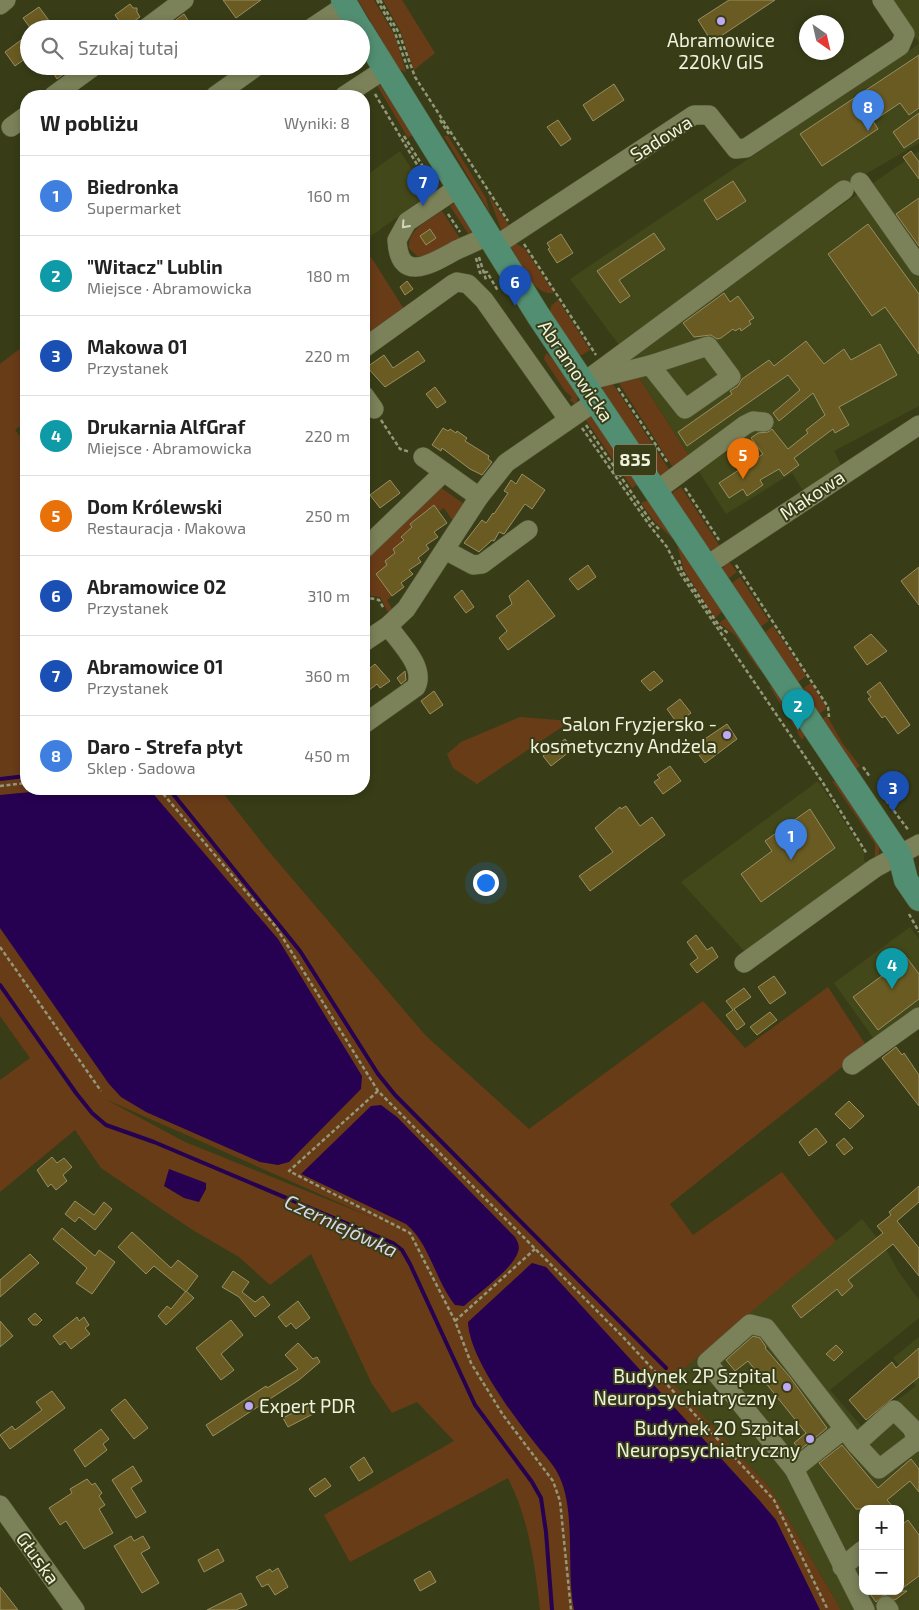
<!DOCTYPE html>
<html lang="pl">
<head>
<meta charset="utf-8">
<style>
	body { margin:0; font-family:"Exo 2",sans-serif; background:#f2f2f2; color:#222 }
	.controls { position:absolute; right:15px; bottom:15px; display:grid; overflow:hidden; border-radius:10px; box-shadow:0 2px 8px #0003 }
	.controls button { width:45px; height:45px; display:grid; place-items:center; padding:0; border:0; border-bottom:1px solid #e0e0e0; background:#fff; color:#222; font:25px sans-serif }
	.compass { position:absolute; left:799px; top:15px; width:45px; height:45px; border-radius:50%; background:#fff; box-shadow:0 2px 8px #0003; rotate:146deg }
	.you { position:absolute; left:485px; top:882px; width:18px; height:18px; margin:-12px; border:4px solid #fff; border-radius:50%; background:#1a73e8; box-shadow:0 0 0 8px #1a73e833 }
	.badge { display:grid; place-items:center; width:32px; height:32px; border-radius:50%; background:#111827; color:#fff; font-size:16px; font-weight:700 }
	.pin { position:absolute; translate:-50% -41px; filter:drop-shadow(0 1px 2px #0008) }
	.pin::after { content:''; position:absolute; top:26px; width:18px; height:15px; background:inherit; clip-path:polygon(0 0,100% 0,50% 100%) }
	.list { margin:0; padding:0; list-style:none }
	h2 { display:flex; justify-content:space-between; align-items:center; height:65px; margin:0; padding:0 20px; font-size:21px }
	h2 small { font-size:16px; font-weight:400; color:#767676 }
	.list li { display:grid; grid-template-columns:32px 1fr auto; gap:15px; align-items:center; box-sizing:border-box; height:80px; padding:0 20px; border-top:1px solid #e0e0e0 }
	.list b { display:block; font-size:19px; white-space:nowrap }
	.list p { margin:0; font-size:16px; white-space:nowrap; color:#767676 }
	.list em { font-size:16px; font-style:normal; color:#767676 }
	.icon { flex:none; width:28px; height:28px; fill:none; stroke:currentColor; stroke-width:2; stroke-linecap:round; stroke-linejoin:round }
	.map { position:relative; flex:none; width:919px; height:1610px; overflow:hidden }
	.search { position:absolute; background:#fff; box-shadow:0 2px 8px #0003; left:20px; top:20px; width:350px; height:55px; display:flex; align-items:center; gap:12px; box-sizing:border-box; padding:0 18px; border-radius:28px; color:#767676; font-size:19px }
	.panel { position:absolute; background:#fff; box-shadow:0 2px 8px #0003; left:20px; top:90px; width:350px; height:705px; border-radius:20px }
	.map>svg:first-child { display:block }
	.built { fill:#424819; fill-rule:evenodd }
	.green { fill:#693c18; fill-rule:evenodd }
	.water { fill:#260051 }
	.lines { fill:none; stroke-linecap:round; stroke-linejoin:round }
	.stream { stroke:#260051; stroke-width:4 }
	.building { fill:#695b21; stroke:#988e64 }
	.minor-casing { stroke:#565a3a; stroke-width:20 }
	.major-casing { stroke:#565a3a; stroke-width:25 }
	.path { stroke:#93987a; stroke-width:2.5; stroke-dasharray:4 2.5; stroke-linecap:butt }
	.minor { stroke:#7b8259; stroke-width:19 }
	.major { stroke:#528e72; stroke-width:24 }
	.oneway { stroke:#d2d7bd }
	.poi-dot { fill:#bda9f5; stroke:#383d17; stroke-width:2 }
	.labels { text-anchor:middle; stroke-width:4; stroke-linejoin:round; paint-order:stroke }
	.shield { fill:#383d17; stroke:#b8bca2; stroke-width:1 }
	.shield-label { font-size:18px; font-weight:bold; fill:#eff3de }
	.poi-label { font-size:19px; fill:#eff3de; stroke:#383d17; text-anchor:end }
	.street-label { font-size:19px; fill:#eff3de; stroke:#383d17 }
	.water-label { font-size:20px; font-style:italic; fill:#dad5ec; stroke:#383d17 }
</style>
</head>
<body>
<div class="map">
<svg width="919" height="1610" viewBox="0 0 919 1610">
	<rect width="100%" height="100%" fill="#383d17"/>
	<g class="built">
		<path d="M894,0H919V43L892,5Z"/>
		<path d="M919,44V143L830,195L619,345L570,279Z"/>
		<path d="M400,151L428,195L364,241V177Z"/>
		<path d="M919,151V406L834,451L842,467L804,492L792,473L726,514L626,357Z"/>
		<path d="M818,781L864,852V860L868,865L746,953L681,882Z"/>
		<path d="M910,927L919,939V1012L877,1043L834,983Z"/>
		<path d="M862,1219L886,1249L898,1271L919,1300V1318L830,1390L862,1427L916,1386L893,1358L919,1337V1610H841L770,1488L669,1380ZM863,1509H900V1591H863Z"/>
	</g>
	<g class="green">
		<path d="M358,0H374L395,36L406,72L399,69Z"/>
		<path d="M383,0H402L435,53L414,70L400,30Z"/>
		<path d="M374,80L377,81L413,134L408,138Z"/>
		<path d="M444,136H448L486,198L490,213Z"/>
		<path d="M488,194L512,230L502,232Z"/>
		<path d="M453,204H457L472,228L469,235L450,206Z"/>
		<path d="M442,211L461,240L430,256H417L409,248C407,230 429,220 442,211Z"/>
		<path d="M515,243L525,249L554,293C533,297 520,261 511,247Z"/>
		<path d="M371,257L404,309L364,337V262Z"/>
		<path d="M558,300L590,350L582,355H578L550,312L551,306Z"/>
		<path d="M26,344V422L15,430L26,444V789H220L266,848L426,1036L529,1129L703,1001L745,1048L828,987L867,1047L670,1204L693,1235L782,1172L836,1241L670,1380L770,1488L841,1610H540C535,1565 529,1519 508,1478L350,1562L324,1515L454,1441L417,1402L392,1413L372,1384L311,1254L270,1285L239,1257L191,1229L101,1168L75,1130L0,1192V1080L30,1058L0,1016V364ZM105,1099L376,1219L185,1142Z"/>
		<path d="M546,353L560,365L578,395L576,405L570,400L572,397L565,391L544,359Z"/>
		<path d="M636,373L691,459L676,472L615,377Z"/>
		<path d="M609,378L672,474L662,480L602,391L603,385Z"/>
		<path d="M582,414L592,415L638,482L637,485L632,488Z"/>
		<path d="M437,485L464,504L453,521L444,508L439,511L434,505L410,524L413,529L401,536L405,541L393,549L396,554L385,561L388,566L376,574L392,596L387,600L393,611L389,614L380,597L364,595V553Z"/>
		<path d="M681,487L719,545L720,549L715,551L706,548L672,496L673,492Z"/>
		<path d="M648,500L673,536L672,538L654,521L641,503Z"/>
		<path d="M677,545L723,611L715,618L684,570Z"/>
		<path d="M727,559L737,572L729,578L722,570Z"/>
		<path d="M740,577L769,621L760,627L732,586V583Z"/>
		<path d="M726,618L760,667L759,670L735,635L719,623Z"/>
		<path d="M773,626L806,676L798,682L794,681L763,634Z"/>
		<path d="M811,683L825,705L826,709L819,714L802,689Z"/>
		<path d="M771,686L805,734L802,740L770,687Z"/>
		<path d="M827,716L843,744L860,766L856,769L822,719Z"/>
		<path d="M520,717L571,721L477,784L453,768L447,754L461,742Z"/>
		<path d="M832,781L836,782L879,846V853L875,859V844Z"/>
	</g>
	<g class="water">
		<path d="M61,789H149L278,939L362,1076L361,1089L289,1162L278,1165L260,1162L146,1112L121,1097L109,1084L0,928V795Z"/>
		<path d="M381,1105L397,1117L515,1237C518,1242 520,1247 518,1252C512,1270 478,1293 464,1306L455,1305C435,1280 430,1244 406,1224L301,1174L371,1106Z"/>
		<path d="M169,1169L206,1183V1189L199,1202L184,1198L164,1186Z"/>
		<path d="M532,1263L546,1267L760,1501L776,1520L820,1610H574C566,1570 576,1514 560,1478C556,1467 545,1456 538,1447C515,1418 469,1358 468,1322Z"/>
	</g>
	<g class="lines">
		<g class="stream">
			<path d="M0,779L26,776"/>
			<path d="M169,789L300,951L378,1074L395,1095L666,1368"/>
			<path d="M0,985L76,1093L92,1113L106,1125L154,1142L393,1243L402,1250L410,1264L475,1405L532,1482L541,1498L546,1532L552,1610"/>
		</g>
	</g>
	<g class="building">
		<path d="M223,0H261L236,18Z"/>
		<path d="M729,0H775L712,42L698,20Z"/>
		<path d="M130,4L133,8H137V12L140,17L124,28L115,15Z"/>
		<path d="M39,7L50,22L41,29H31L23,18Z"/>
		<path d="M184,14L189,22L175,29L172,23Z"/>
		<path d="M29,34V56L15,66L5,52Z"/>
		<path d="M919,55V108L909,115L900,103L873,121L878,129L822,166L800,134Z"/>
		<path d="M49,66H67L69,70L57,79Z"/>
		<path d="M614,84L624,100L593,121L583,105Z"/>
		<path d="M919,113V138L904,148L893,132Z"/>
		<path d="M558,120L571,139L561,146L547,127Z"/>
		<path d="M911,151L919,162V179L903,157Z"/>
		<path d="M733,181L746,201L717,220L704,200Z"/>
		<path d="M919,198V246L896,214Z"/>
		<path d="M868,224L919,294V354L885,307L872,316L828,254Z"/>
		<path d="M430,229L436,238L426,245L420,236Z"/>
		<path d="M654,233L665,249L619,280L630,296L620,303L597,271Z"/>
		<path d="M561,234L573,253L557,263L548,249L550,248L547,243Z"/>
		<path d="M407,281L413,289L405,295L400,287Z"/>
		<path d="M724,293L730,302L738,296L754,318L749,321L751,324L741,331L740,328L735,331L733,329L721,338L717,339L711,335L694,337L683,323Z"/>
		<path d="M806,341L824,364L844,349L851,360L880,344L897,375L839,407L849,425L835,433L833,429L794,458L799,465L784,476L779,469L760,480L763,485L747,496L743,489L729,498L719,483L763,454L751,438L758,433L768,432L772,429L788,449L808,433L806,430L825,415L813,393L779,421L773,413L800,390L788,375L687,446L678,432L732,394L730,391L738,386L742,379L769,360L774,366Z"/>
		<path d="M418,351L425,361L385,387L367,367L384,355L393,368Z"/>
		<path d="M435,387L446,402L437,408L426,394Z"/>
		<path d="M443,428L448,431L450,429L456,433L457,431L467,438L465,441L489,456L488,459L492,462L482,475L470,469L442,448L441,451L432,445Z"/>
		<path d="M522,474L545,490L532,509L525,504L504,534L499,532L494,541L492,540L479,552L464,543L482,520L486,523L493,513L494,514L508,493L504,491L511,480L516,484Z"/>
		<path d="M390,480L400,493L380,508L370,495Z"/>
		<path d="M434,505L447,523L434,532L438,537L426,545L429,549L418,558L421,562L409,570L413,574L401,583L404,587L392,596L376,574L387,565L385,561L395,553L393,549L404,540L401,537L412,527L410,524Z"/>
		<path d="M588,565L596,577L578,590L569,579Z"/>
		<path d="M919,567V605L901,581Z"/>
		<path d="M528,580L555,616L508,650L499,638L507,631L496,616L512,604L509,596Z"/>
		<path d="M462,590L474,607L466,613L454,597Z"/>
		<path d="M871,634L887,651L867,665L854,647Z"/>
		<path d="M375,664L390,681L380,688L377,684L364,694V673Z"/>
		<path d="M405,671L406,680L401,684L397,678Z"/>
		<path d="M654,671L663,681L650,691L641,681Z"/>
		<path d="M880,682L910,725L898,734L885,716L882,718L868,699L871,697L867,692Z"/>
		<path d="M434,691L443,705L430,714L421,701Z"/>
		<path d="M680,699L691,713L677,723L667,709Z"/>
		<path d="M727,724L737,739L705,763L693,747Z"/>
		<path d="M565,739L573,749L551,766L543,756Z"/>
		<path d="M670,766L681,781L663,794L654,782L660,778L657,775Z"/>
		<path d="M626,806L640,826L652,817L665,835L590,891L579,876L613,852L595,828L620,807L621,809Z"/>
		<path d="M810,809L835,848L761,902L741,874L772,851L765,841Z"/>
		<path d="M696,935L707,950L712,947L718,957L697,973L690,964L698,958L687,942Z"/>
		<path d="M904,954L919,974V999L878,1030L853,997L890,970L888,967Z"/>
		<path d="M774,976L786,993L770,1004L758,987Z"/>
		<path d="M744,988L751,997L734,1009L745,1024L737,1030L726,1015L733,1010L726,1001Z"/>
		<path d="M770,1012L777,1020L757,1035L750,1027Z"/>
		<path d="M896,1047L902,1055L904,1053L919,1075V1106L882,1058Z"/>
		<path d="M849,1101L864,1116L850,1129L835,1114Z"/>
		<path d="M816,1128L827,1142L809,1156L799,1142Z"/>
		<path d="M844,1138L853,1148L844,1155L836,1145Z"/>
		<path d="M52,1157L57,1163L64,1158L72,1167L63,1175L67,1181L56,1190L51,1184L48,1187L37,1170Z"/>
		<path d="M919,1186V1202L897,1221L919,1248V1276L893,1244L848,1280L853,1286L842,1296L837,1289L801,1318L792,1306L883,1233L877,1226L891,1215L889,1212Z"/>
		<path d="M75,1201L94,1215L104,1202L112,1209L95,1230L79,1217L75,1222L65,1214Z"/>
		<path d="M62,1228L95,1256L99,1250L115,1262L92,1294L76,1283L87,1268L53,1239Z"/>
		<path d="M132,1232L171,1268L178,1260L198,1276L186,1292L154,1266L146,1274L118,1247Z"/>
		<path d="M30,1254L39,1263L0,1297V1280Z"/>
		<path d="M233,1271L249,1282L242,1292L255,1302L263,1296L270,1305L255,1317L239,1297L222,1287Z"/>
		<path d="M186,1291L194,1298L166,1325L158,1316L167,1306L171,1309Z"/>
		<path d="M298,1301L310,1318L296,1329L291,1323L286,1327L278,1317Z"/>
		<path d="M35,1313L42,1320L37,1325H33L28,1319Z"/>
		<path d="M77,1317L79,1321L84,1317L89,1325L85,1328L90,1334L71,1349L65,1341L60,1345L53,1336Z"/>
		<path d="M231,1320L243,1335L221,1354L234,1370L221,1380L196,1348Z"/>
		<path d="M0,1321L13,1336L0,1347Z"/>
		<path d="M753,1336L760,1338L766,1347L765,1348L790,1377L827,1428L800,1450L794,1443L806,1433L748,1361L735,1371L726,1360Z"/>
		<path d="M298,1343L313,1359L317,1357L320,1362L299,1380L213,1436L206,1425L266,1386L267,1388L298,1369L285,1355Z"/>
		<path d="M836,1345L843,1352L834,1361L826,1354Z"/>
		<path d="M919,1348V1377L866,1420L849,1400L892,1362L896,1368Z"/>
		<path d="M52,1391L65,1408L10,1449L0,1435L12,1426L15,1430L42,1410L36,1402Z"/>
		<path d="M125,1399L148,1428L134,1439L111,1410Z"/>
		<path d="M310,1404L315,1413L288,1427L283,1418Z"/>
		<path d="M101,1429L109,1439L103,1444L107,1450L85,1467L74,1450Z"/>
		<path d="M842,1445L878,1488L911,1459L919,1469V1492L910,1481L887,1500L895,1509H856L819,1463Z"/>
		<path d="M364,1457L373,1472L359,1481L350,1467Z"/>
		<path d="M133,1466L142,1481L131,1488L146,1512L136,1518L112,1480Z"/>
		<path d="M325,1478L331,1486L315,1497L309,1489Z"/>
		<path d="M87,1479L92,1485L95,1483L102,1493L99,1496L105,1505L99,1509L113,1533L84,1549L66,1521L60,1525L49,1508L72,1493L70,1489Z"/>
		<path d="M908,1520L919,1535V1576L900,1590V1526Z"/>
		<path d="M131,1536L134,1541L143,1536L150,1548L141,1553L159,1583L142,1593L114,1546Z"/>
		<path d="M218,1549L224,1561L204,1572L198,1560Z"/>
		<path d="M278,1568L288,1587L275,1595L268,1584L262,1587L256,1577L270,1569L272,1572Z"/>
		<path d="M430,1571L436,1582L420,1591L414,1580Z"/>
		<path d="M0,1587L18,1610H0Z"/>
		<path d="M868,1591H907L895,1600L884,1595L876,1602Z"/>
		<path d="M241,1593L247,1605L236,1610H207Z"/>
	</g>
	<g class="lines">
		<defs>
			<g id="minor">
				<path d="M0,5L6,0"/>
				<path d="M145,29L184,0"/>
				<path d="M310,29L346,5"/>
				<path d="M53,96L94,66"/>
				<path d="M215,96L257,66"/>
				<path d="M344,96L385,69"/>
				<path d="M11,127L26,116"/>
				<path d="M860,182L919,266"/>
				<path d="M459,187L407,222L397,240C399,284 431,264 453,252C464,246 477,242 488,235"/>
				<path d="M495,246L694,115H709L736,149L746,148L900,46L905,34L882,0"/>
				<path d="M708,346L731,377L685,409L650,365Z"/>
				<path d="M364,348L453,284L457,282L468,284L484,300L568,419"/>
				<path d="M594,379L650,365"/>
				<path d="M584,382L844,190"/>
				<path d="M364,395L374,409"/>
				<path d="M423,457L479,497"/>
				<path d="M656,491L745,425L753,421L764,422"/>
				<path d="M364,549L444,472"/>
				<path d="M445,550L473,565L482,564L528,530"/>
				<path d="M706,566L919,425"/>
				<path d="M364,642L388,626L406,609L479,497L506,463L596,401"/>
				<path d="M364,724L416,687C426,667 399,642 388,626"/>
				<path d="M744,963L875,868L919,844"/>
				<path d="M852,1065L919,1017"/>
				<path d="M844,1429L794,1469L865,1610"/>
				<path d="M856,1444L894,1410L912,1428L917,1440"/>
				<path d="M794,1469L707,1362L750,1324L766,1328L856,1444L879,1469L917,1440L919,1442"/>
				<path d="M0,1505L75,1610"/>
				<path d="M842,1567L863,1550"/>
				<path d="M886,1606L889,1610"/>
			</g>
			<g id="major">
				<path d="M343,0L360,29"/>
				<path d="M361,30L538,315L900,856L906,880L919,899"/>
			</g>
		</defs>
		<use href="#minor" class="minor-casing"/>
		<use href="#major" class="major-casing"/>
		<g class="path">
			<path d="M377,0L394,30L408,69"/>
			<path d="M380,0L399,33L415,77L508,221"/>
			<path d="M375,94L431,188"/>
			<path d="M440,120L449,134"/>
			<path d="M404,136L435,186"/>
			<path d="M448,214L460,232"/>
			<path d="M524,244L596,355"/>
			<path d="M479,257L486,280"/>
			<path d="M476,258L480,273L487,272L498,291"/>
			<path d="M618,388L668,463"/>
			<path d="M381,420L400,449L410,452"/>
			<path d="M586,425L652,523L659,529"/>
			<path d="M582,428L650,526L667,547L680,573L823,783L867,854"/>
			<path d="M685,488L719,540"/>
			<path d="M679,560L682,571L720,627L728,633"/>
			<path d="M736,565L828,707L829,717"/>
			<path d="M364,597L379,600L384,609"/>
			<path d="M863,767L870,777"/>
			<path d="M0,786L26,783"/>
			<path d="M159,789L276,927L378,1091L623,1337L774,1500L828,1610"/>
			<path d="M886,800L909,831"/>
			<path d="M909,914L919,932"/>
			<path d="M0,947L101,1091"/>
			<path d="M378,1091L289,1171L410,1233L455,1321L471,1363L503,1415L553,1481L560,1501L571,1610"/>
			<path d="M455,1321L535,1249"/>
		</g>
		<use href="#minor" class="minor"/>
		<use href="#major" class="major"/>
	</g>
	<defs><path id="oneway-chevron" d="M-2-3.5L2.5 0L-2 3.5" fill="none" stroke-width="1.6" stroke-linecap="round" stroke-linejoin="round" transform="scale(1.25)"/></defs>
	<use class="oneway" href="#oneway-chevron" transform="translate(405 225) rotate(132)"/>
	<g class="poi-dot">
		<circle cx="721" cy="21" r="5"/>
		<circle cx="727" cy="735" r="5"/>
		<circle cx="787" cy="1387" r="5"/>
		<circle cx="249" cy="1406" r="5"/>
		<circle cx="810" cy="1439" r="5"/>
	</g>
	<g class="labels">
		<rect class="shield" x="614" y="444.5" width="42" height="31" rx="4"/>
		<g class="shield-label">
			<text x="635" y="466">835</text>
		</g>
		<g class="poi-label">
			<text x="721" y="47" text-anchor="middle">Abramowice<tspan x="721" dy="22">220kV GIS</tspan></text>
			<text x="717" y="731">Salon Fryzjersko -<tspan x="717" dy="22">kosmetyczny Andżela</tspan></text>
			<text x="777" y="1383">Budynek 2P Szpital<tspan x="777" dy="22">Neuropsychiatryczny</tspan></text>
			<text x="259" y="1413" text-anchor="start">Expert PDR</text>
			<text x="800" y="1435">Budynek 2O Szpital<tspan x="800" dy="22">Neuropsychiatryczny</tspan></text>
		</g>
		<g class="street-label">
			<text transform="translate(661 138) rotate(-32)" y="7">Sadowa</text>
			<text transform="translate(576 371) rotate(56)" y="7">Abramowicka</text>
			<text transform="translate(812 495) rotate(-34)" y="7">Makowa</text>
			<text transform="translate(38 1558) rotate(54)" y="7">Głuska</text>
		</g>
		<g class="water-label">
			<text transform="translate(341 1226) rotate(25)" y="7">Czerniejówka</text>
		</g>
	</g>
</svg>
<div class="controls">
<button>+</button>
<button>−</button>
</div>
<svg class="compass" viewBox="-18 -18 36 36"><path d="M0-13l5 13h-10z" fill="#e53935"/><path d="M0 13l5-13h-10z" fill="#767676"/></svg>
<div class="you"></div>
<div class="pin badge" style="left:791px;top:860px;background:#3f7fe0">1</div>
<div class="pin badge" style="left:798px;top:730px;background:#0f9aa8">2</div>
<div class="pin badge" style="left:893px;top:812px;background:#1a4fb4">3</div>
<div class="pin badge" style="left:892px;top:989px;background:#0f9aa8">4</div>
<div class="pin badge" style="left:743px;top:479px;background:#e8710a">5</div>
<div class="pin badge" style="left:515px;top:306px;background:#1a4fb4">6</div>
<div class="pin badge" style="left:423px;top:206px;background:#1a4fb4">7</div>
<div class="pin badge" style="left:868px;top:131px;background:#3f7fe0">8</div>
<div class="search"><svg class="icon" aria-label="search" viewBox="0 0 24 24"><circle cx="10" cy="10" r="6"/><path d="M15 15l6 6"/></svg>Szukaj tutaj</div>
<section class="panel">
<h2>W pobliżu<small>Wyniki: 8</small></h2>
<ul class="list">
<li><span class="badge" style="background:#3f7fe0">1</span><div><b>Biedronka</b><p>Supermarket</p></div><em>160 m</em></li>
<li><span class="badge" style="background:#0f9aa8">2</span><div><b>&quot;Witacz&quot; Lublin</b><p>Miejsce · Abramowicka</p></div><em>180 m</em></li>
<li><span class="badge" style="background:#1a4fb4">3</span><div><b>Makowa 01</b><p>Przystanek</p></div><em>220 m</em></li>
<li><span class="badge" style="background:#0f9aa8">4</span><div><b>Drukarnia AlfGraf</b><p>Miejsce · Abramowicka</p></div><em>220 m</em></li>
<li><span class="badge" style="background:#e8710a">5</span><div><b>Dom Królewski</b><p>Restauracja · Makowa</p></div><em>250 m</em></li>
<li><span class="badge" style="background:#1a4fb4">6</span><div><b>Abramowice 02</b><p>Przystanek</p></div><em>310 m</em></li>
<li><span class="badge" style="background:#1a4fb4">7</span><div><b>Abramowice 01</b><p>Przystanek</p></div><em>360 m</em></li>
<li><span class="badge" style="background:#3f7fe0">8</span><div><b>Daro - Strefa płyt</b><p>Sklep · Sadowa</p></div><em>450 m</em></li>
</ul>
</section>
</div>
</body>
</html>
